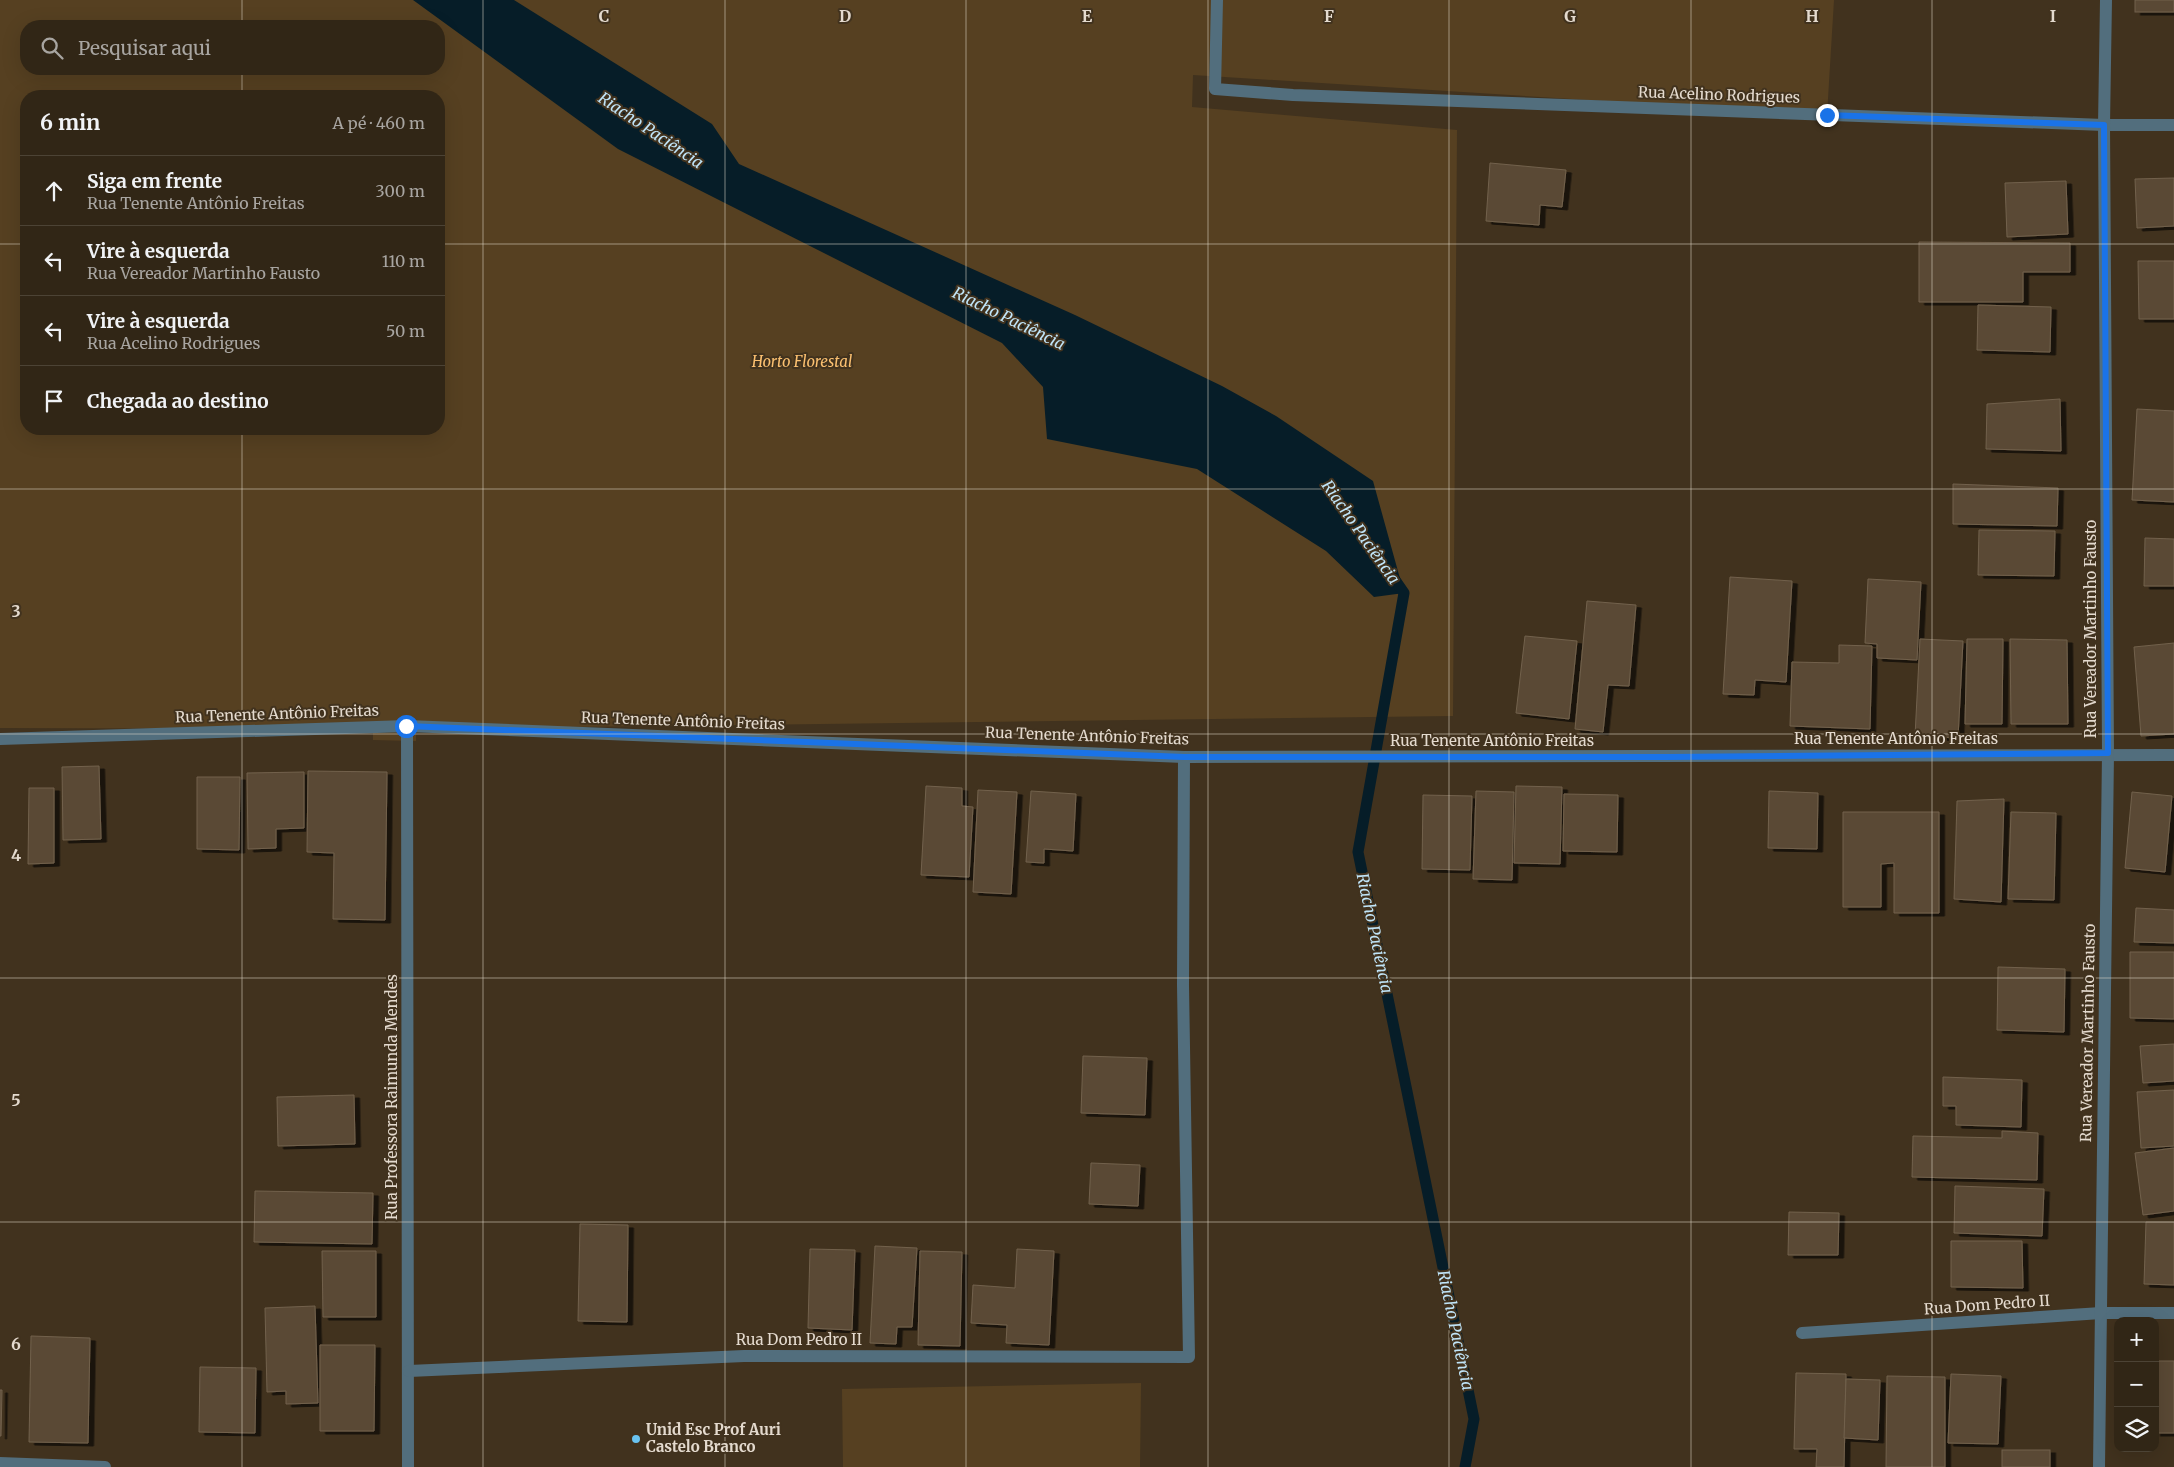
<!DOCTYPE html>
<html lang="pt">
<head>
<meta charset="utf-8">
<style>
	body { margin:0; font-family:Merriweather,serif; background:#3d3223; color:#f1f3f6 }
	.controls { position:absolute; right:15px; bottom:15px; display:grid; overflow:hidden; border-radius:10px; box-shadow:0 5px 20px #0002 }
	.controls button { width:45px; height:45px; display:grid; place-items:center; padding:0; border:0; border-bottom:1px solid #4c4335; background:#312616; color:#f1f3f6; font:25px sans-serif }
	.stop { position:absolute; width:15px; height:15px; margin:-11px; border:4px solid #1a73e8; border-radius:50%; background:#fff }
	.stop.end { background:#1a73e8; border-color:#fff; box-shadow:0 1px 5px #0008 }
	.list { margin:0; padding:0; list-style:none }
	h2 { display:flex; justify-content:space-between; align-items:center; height:65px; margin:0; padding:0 20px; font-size:21px }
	h2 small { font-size:16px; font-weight:400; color:#a8a5a1 }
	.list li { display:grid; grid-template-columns:32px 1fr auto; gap:15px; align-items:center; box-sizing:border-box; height:70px; padding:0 20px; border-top:1px solid #4c4335 }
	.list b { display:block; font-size:19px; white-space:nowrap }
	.list p { margin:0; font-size:16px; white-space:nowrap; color:#a8a5a1 }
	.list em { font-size:16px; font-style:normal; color:#a8a5a1 }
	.icon { flex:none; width:28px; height:28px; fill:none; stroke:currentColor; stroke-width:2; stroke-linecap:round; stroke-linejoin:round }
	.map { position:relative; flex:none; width:2174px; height:1467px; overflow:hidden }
	.search { position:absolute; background:#312616; box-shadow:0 5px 20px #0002; left:20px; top:20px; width:425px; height:55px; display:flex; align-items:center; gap:12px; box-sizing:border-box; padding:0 18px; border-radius:20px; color:#a8a5a1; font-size:19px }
	.panel { position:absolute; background:#312616; box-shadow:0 5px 20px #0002; left:20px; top:90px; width:425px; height:345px; border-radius:20px }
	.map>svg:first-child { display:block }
	.green { fill:#564021; fill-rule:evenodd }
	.water { fill:#061d28 }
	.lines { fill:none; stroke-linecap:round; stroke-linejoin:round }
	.stream { stroke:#061d28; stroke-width:11 }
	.building { fill:#5a4a36; stroke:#72614c; filter:url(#shadow) }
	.minor { stroke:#526e7d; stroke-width:12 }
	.route { stroke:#1a73e8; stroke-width:6 }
	.grid { fill:none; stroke:#e4dace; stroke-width:1; stroke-opacity:0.55 }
	.poi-dot { fill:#69c3f1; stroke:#41321e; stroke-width:2 }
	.labels { text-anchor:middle; stroke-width:4; stroke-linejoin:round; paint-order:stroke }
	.street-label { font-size:15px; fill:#e4dace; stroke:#41321e }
	.park-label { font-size:15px; font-style:italic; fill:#fbc070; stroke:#41321e }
	.poi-label { font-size:15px; font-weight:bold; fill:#e4dace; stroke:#41321e; text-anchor:start }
	.water-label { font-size:16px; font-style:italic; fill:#c0e5f9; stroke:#41321e }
	.grid-label { font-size:16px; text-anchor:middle; font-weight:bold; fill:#e4dace; stroke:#41321e; stroke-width:4; stroke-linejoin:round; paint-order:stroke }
</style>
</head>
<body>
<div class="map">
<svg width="2174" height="1467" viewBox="0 0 2174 1467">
	<defs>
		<filter id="shadow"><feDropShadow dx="5.5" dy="3" stdDeviation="0" flood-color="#0009"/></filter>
	</defs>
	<rect width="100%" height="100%" fill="#41321e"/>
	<g class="green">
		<path d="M0,0H1834L1827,115L1193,75L1192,107L1457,130L1453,716L416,729V741L373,740V729L0,728ZM26,26H439V69H26ZM26,96H439V429H26Z"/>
		<path d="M1141,1383L1140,1467H843L842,1389Z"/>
	</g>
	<path class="water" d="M413,0H514L712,124L739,164L1075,315L1222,386L1276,416L1373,481L1404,593L1374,597L1326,551L1197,469L1047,439L1043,387L1002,343L618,149Z"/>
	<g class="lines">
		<path class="stream" d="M1395,580L1404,593L1358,852L1474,1419L1465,1467"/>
	</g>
	<g class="building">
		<rect x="2135" y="0" width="39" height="12"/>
		<path d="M1490,163L1566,170L1562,207L1540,205L1539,225L1486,221Z"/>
		<path d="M2174,178V226L2137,228L2135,179Z"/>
		<path d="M2066,181L2068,234L2007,237L2005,183Z"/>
		<path d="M1919,242L2070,243V272H2023V302H1919Z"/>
		<path d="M2138,261H2174V319H2139Z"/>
		<path d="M1978,305L2051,307L2050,352L1977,350Z"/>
		<path d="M2060,399L2061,451L1986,449L1987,404Z"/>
		<path d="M2137,409L2174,411V502L2132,500Z"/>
		<path d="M1953,484L2058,488L2057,526L1953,524Z"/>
		<path d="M1979,530L2055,531L2054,576L1978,575Z"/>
		<path d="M2145,538L2174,539V586H2144Z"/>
		<path d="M1730,577L1792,581L1786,682L1755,680L1754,695L1723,694Z"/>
		<path d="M1868,579L1921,582L1917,660L1877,658V644L1865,643Z"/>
		<path d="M1587,601L1636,605L1629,686L1608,685L1603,732L1575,729Z"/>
		<path d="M1525,636L1577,641L1569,719L1516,713Z"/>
		<path d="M1920,639L1963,641L1958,738L1915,736Z"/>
		<path d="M1967,639H2003L2002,724H1965Z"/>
		<path d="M2010,639L2067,640L2068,724H2011Z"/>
		<path d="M2174,643V734L2141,736L2134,647Z"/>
		<path d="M1839,645L1872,646L1870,729L1790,726L1792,662L1839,663Z"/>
		<path d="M99,766L101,839L63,840L62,767Z"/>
		<path d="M308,771L387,772L385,920L333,919L334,853L307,852Z"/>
		<path d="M304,772V828L276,829V848L248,849L247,773Z"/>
		<path d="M197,777H240L239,850L197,849Z"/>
		<path d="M926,786L962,788V806L973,807L969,877L921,875Z"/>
		<path d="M1516,786L1562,787L1560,864L1514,863Z"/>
		<path d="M29,788H54V863L28,864Z"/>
		<path d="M978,790L1017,792L1011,894L973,892Z"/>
		<path d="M1031,791L1076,794L1073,851L1044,849V863L1026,862Z"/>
		<path d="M1476,791L1514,792L1512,880L1473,879Z"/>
		<path d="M1769,791L1818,793L1817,849L1768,848Z"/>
		<path d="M2132,792L2172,796L2165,872L2125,868Z"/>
		<path d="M1564,794L1618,795L1617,852L1563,851Z"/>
		<path d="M1423,795L1472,796L1470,870L1422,869Z"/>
		<path d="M2004,799L2001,902L1954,899L1957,801Z"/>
		<path d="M1843,812H1939V913H1894V863L1881,864V907H1843Z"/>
		<path d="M2011,812L2056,813L2054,900L2008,899Z"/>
		<path d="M2136,908L2174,910V943L2134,942Z"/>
		<path d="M2130,952H2174V1019L2130,1018Z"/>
		<path d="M1998,967L2065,969L2064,1032L1997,1030Z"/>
		<path d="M2174,1044V1081L2143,1083L2140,1046Z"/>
		<path d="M1083,1056L1147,1058L1145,1115L1081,1113Z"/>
		<path d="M1943,1077L2022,1080L2021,1127L1956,1125V1106H1943Z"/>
		<path d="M2174,1090V1146L2141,1148L2137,1092Z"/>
		<path d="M354,1095L355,1144L278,1146L277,1097Z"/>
		<path d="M2002,1131L2038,1133L2037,1180L1912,1177L1913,1136L2002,1138Z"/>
		<path d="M2174,1148V1211L2143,1215L2135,1153Z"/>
		<path d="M1091,1163L1140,1165L1138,1206L1089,1204Z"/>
		<path d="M1955,1186L2044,1189L2042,1236L1954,1233Z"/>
		<path d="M255,1191L373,1193L372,1244L254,1242Z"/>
		<path d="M1789,1212L1839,1213L1838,1255H1788Z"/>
		<path d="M2146,1222H2174V1285L2144,1284Z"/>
		<path d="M580,1224L628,1225L627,1322L578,1321Z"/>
		<path d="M1951,1241H2022L2023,1288L1951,1287Z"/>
		<path d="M875,1246L917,1248L912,1327H897L896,1344L870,1343Z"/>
		<path d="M810,1249L855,1250L852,1330L808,1328Z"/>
		<path d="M1017,1249L1054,1251L1049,1345L1006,1343L1007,1325L971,1323L973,1285L1015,1288Z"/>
		<path d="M322,1251H376V1317H323Z"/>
		<path d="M920,1251L962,1252L960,1346L918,1345Z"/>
		<path d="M315,1306L318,1403L286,1404V1391L267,1392L265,1308Z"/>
		<path d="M31,1336L90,1338L88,1443L29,1442Z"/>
		<path d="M320,1345H375L374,1431H320Z"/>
		<rect x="2155" y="1361" width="19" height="72"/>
		<path d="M200,1367L256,1368L255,1433L199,1432Z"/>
		<path d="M1796,1373L1846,1374L1844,1467H1816L1817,1449H1794Z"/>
		<path d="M1951,1374L2001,1376L1998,1444L1948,1443Z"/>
		<path d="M1887,1376L1945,1377V1467H1886Z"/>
		<path d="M1846,1379L1880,1380L1878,1440L1844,1438Z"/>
		<path d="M0,1390H2L1,1436H0Z"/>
		<rect x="2002" y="1450" width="48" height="17"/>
	</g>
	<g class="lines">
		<g class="minor">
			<path d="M1217,0L1215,89L1293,95L2104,125H2174"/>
			<path d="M407,726L408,1467"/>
			<path d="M0,739L407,726L1184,757L2174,755"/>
			<path d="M1802,1333L2101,1313H2174"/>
			<path d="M409,1371L744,1356L1189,1357L1183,985L1184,757"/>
			<path d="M0,1463L105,1467"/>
			<path d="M2099,1467L2108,753L2104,125L2106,0"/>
		</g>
	</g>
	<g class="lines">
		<path class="route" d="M406,726L1184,757H1668L2108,753L2104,125L1827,115"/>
	</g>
	<path class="grid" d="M242,0V26M483,0V1467M725,0V1467M966,0V1467M1208,0V1467M1449,0V1467M1691,0V1467M1932,0V1467M242,69V96M0,244H26M439,244H2174M242,429V1467M0,489H2174M0,734H2174M0,978H2174M0,1222H2174"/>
	<circle class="poi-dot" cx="636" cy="1439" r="5"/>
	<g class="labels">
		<g class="street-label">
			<text transform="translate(1719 95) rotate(2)" y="5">Rua Acelino Rodrigues</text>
			<text transform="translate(2091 629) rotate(-90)" y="5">Rua Vereador Martinho Fausto</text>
			<text transform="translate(277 714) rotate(-2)" y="5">Rua Tenente Antônio Freitas</text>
			<text transform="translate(683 721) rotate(2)" y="5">Rua Tenente Antônio Freitas</text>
			<text transform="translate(1087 736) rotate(2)" y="5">Rua Tenente Antônio Freitas</text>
			<text x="1896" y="744">Rua Tenente Antônio Freitas</text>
			<text x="1492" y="746">Rua Tenente Antônio Freitas</text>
			<text transform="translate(2088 1033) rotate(-89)" y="5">Rua Vereador Martinho Fausto</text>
			<text transform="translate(392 1097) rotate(-90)" y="5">Rua Professora Raimunda Mendes</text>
			<text transform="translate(1987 1305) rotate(-4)" y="5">Rua Dom Pedro II</text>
			<text x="799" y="1345">Rua Dom Pedro II</text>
		</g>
		<g class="park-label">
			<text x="802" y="367">Horto Florestal</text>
		</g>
		<g class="poi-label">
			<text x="646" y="1435">Unid Esc Prof Auri<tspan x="646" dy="17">Castelo Branco</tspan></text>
		</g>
		<g class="water-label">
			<text transform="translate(651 130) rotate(34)" y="6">Riacho Paciência</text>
			<text transform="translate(1009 318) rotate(26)" y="6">Riacho Paciência</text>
			<text transform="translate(1361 532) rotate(55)" y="6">Riacho Paciência</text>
			<text transform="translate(1375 933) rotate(78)" y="6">Riacho Paciência</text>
			<text transform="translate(1456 1330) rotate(78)" y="6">Riacho Paciência</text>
		</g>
	</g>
	<g class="grid-label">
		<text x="604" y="22">C</text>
		<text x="845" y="22">D</text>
		<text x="1087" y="22">E</text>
		<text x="1329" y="22">F</text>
		<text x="1570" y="22">G</text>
		<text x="1812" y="22">H</text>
		<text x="2053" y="22">I</text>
		<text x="16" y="617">3</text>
		<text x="16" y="861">4</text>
		<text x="16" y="1106">5</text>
		<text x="16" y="1350">6</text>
	</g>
</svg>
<div class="controls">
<button>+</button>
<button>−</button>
<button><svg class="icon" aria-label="layers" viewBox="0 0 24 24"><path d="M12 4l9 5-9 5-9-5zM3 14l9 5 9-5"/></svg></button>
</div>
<div class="stop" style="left:406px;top:726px"></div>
<div class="stop end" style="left:1827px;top:115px"></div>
<div class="search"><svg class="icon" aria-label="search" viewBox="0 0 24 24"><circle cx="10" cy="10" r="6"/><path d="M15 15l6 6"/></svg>Pesquisar aqui</div>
<section class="panel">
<h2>6 min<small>A pé · 460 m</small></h2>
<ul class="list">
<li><svg class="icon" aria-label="ahead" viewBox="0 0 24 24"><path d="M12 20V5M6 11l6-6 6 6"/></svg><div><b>Siga em frente</b><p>Rua Tenente Antônio Freitas</p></div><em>300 m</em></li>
<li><svg class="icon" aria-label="left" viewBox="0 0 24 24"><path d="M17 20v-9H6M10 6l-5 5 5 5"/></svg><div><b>Vire à esquerda</b><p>Rua Vereador Martinho Fausto</p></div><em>110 m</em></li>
<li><svg class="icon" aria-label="left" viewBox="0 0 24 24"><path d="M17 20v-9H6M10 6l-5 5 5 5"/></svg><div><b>Vire à esquerda</b><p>Rua Acelino Rodrigues</p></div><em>50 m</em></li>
<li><svg class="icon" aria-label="arrive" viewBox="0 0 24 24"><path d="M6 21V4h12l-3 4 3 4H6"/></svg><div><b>Chegada ao destino</b></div></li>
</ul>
</section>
</div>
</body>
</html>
